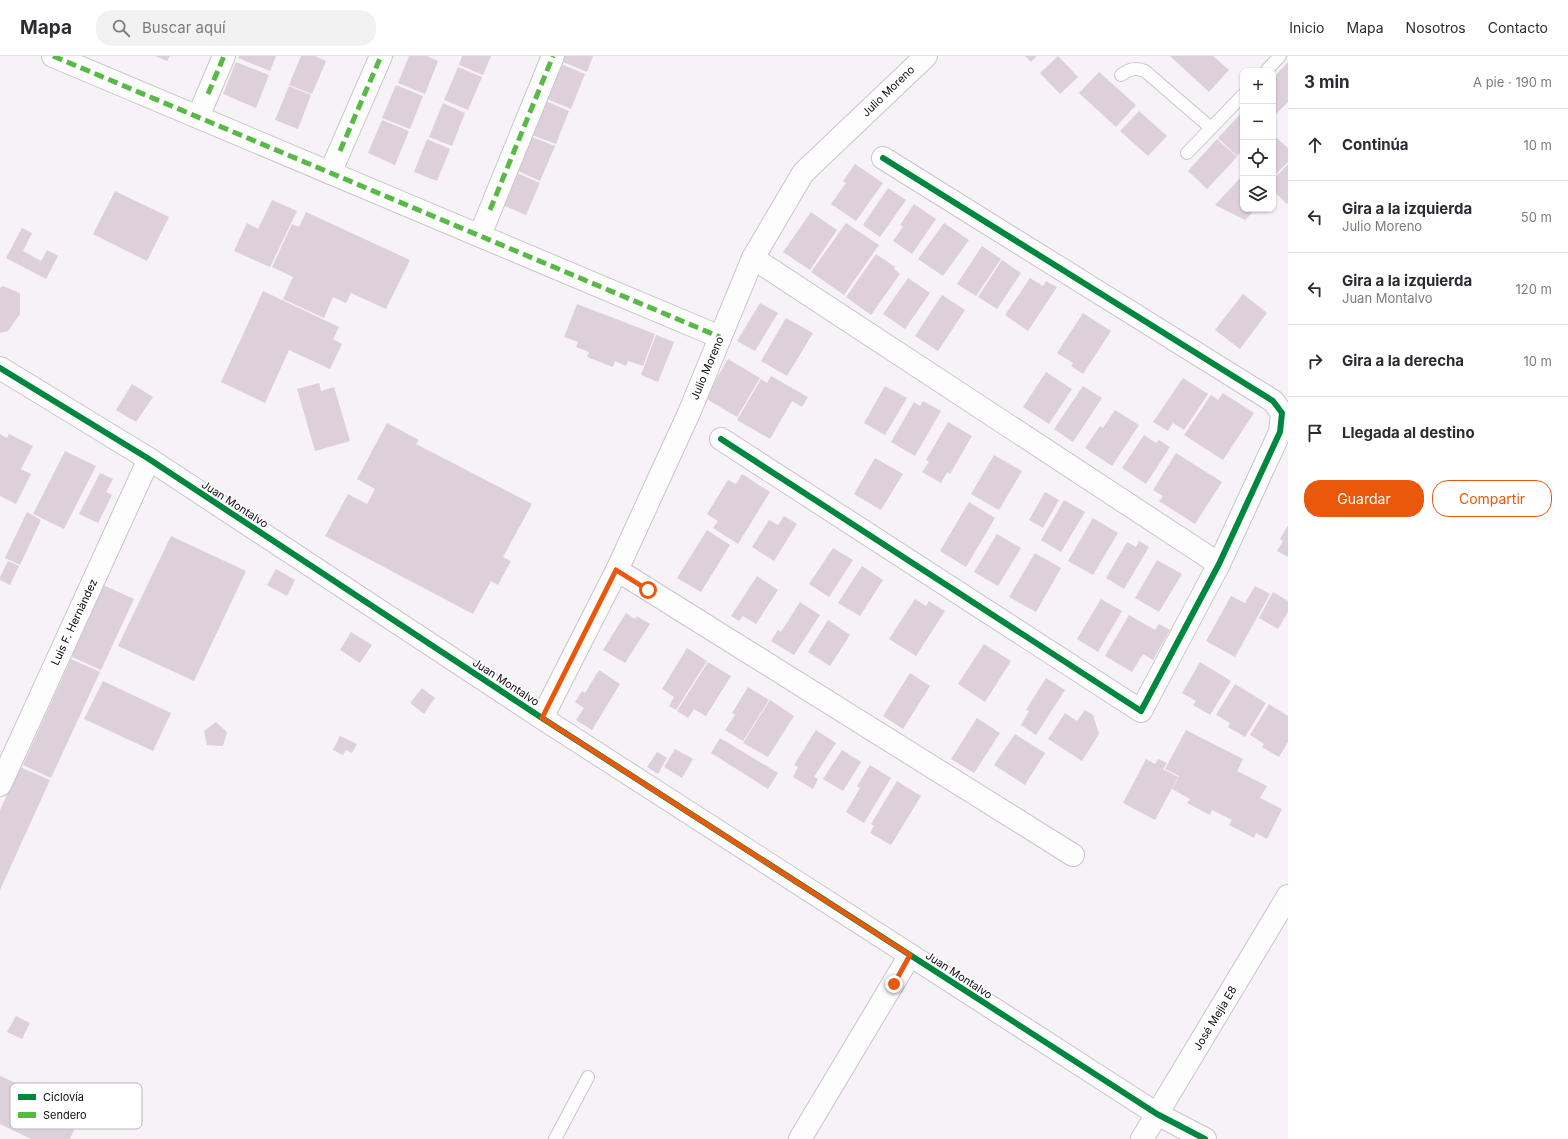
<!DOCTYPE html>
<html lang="es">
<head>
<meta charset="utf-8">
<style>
	body { margin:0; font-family:Inter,sans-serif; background:#f2f2f3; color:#2b2b33 }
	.controls { position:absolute; right:12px; top:12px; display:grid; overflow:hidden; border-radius:8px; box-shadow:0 1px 3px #0004 }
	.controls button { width:36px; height:36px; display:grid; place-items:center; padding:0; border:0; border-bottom:1px solid #e1e1e2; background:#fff; color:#2b2b33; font:20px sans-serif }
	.stop { position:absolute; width:12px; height:12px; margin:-9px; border:3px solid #ea580c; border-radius:50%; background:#fff }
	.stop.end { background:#ea580c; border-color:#fff; box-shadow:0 1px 4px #0008 }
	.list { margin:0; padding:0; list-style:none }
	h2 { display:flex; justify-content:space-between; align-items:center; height:52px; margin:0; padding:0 16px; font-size:17px }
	h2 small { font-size:13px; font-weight:400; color:#7c7c81 }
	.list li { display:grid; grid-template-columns:26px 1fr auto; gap:12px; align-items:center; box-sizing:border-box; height:72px; padding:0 16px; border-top:1px solid #e1e1e2 }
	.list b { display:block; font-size:15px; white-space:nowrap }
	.list p { margin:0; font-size:13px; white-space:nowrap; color:#7c7c81 }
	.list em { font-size:13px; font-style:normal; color:#7c7c81 }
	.actions { display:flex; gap:8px; padding:12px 16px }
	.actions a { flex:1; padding:9px 0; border:1px solid #ea580c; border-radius:16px; text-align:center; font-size:14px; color:#ea580c }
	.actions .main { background:#ea580c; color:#fff }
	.icon { flex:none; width:22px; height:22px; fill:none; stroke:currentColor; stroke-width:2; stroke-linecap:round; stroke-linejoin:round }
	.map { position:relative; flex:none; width:1288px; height:1083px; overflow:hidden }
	header { display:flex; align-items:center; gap:24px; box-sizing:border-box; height:56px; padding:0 20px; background:#fff; border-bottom:1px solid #e1e1e2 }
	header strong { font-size:19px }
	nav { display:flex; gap:22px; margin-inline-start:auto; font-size:14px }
	.search { width:280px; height:36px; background:#f2f2f3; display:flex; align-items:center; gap:10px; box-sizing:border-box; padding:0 14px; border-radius:16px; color:#7c7c81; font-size:15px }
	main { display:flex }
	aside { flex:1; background:#fff }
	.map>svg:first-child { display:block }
	.building { fill:#ddd0db }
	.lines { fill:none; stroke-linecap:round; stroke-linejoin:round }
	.service-casing { stroke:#c9c5ca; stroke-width:14 }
	.minor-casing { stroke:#c9c5ca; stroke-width:24 }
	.service { stroke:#fefdfe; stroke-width:12 }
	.minor { stroke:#fefdfe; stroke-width:22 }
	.quiet { stroke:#58b947; stroke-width:5; stroke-dasharray:10 5; stroke-linecap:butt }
	.cycleway-casing { stroke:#fff; stroke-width:8 }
	.cycleway { stroke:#00873e; stroke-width:6 }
	.route { stroke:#ea580c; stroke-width:5 }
	.labels { text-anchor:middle; stroke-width:3; stroke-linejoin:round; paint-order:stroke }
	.street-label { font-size:11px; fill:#0e0b0f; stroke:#fff }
	.key { fill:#fff; stroke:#b7b6b7; stroke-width:1 }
	.key-label { font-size:11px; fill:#0e0b0f }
</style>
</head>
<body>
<header>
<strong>Mapa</strong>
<div class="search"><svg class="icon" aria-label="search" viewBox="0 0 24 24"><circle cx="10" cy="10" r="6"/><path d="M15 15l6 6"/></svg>Buscar aquí</div>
<nav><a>Inicio</a><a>Mapa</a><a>Nosotros</a><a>Contacto</a></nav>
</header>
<main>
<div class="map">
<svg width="1288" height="1083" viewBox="0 0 1288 1083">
	<rect width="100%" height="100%" fill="#f7f2f8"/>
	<g class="building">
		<path d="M155,0H170L167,5Z"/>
		<path d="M239,0H276L270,15L238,2Z"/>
		<path d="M301,0H315L326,5L312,38L289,29Z"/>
		<path d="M409,0H427L438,5L425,38L398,27Z"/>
		<path d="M462,0H491L483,19L459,9Z"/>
		<path d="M565,0H593L587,16L563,6Z"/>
		<path d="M1025,0H1037L1031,6Z"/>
		<path d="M1058,0L1078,21L1060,38L1040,17Z"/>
		<path d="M1170,0H1213L1229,14L1209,36Z"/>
		<path d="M236,6L269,19L256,52L223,38Z"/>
		<path d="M1288,6V46L1273,61V22Z"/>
		<path d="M561,8L585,18L571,53L547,43Z"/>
		<path d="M458,11L482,21L468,54L444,44Z"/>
		<path d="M1099,16L1136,49L1116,71L1079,37Z"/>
		<path d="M396,29L423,40L410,73L382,62Z"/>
		<path d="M289,30L311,39L298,73L275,64Z"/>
		<path d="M546,45L569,55L556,88L532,79Z"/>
		<path d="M443,47L465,57L452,90L429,81Z"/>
		<path d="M1139,55L1167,80L1148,100L1120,75Z"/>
		<path d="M1243,55V93L1237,100L1218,82Z"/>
		<path d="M382,64L409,75L395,109L368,97Z"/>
		<path d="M532,81L555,90L540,125L518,115Z"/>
		<path d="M1277,82L1288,92V106L1273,121V86Z"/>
		<path d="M427,83L450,93L437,125L414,116Z"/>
		<path d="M1217,83L1237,101L1207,133L1188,115Z"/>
		<path d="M855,108L883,127L856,165L831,148L846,127L843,125Z"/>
		<path d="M1288,108V146L1287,148L1273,135V124Z"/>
		<path d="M517,117L540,127L526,159L503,149Z"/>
		<path d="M1243,119L1242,152L1252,157L1245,164L1215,149Z"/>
		<path d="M888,132L906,144L880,181L863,169Z"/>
		<path d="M115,135L169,161L147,205L93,178Z"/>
		<path d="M272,144L297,155L270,211L234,195L247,167L258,173Z"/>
		<path d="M914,148L936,163L912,198L893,185L903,171L900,169Z"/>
		<path d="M306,156L410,204L386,253L351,237L346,247L333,241L324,262L283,243L293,221L272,211L292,168L299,171Z"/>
		<path d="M811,156L837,174L810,214L783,196Z"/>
		<path d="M846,167L879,189L844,239L811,216Z"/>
		<path d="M944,167L969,184L943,220L918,203Z"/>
		<path d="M22,172L32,177L23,195L41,205L47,194L58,200L46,223L6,202Z"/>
		<path d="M982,190L1001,203L976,240L957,228Z"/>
		<path d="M876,198L895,211L894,213L900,218L871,259L846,241Z"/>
		<path d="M1002,204L1021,217L997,253L978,241Z"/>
		<path d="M908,222L930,237L905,273L883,258Z"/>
		<path d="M1030,222L1043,230L1046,225L1057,231L1028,275L1005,259Z"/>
		<path d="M3,230L20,237V258L8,275L0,277V232Z"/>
		<path d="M263,235L339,271L333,283L342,288L330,313L289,294L265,347L221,326Z"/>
		<path d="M1243,238L1267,257L1240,293L1215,274Z"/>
		<path d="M942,239L965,254L938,295L915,280Z"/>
		<path d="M760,247L778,257L755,295L737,285Z"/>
		<path d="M577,248L655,278L643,310L628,305L626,310L615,305L613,311L587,301L589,296L576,291L578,286L564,281Z"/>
		<path d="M1083,257L1111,275L1083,318L1071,310L1073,307L1057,297Z"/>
		<path d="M786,262L813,277L787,320L761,305Z"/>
		<path d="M656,279L674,286L658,326L641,319Z"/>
		<path d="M728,303L760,322L737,361L705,342Z"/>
		<path d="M1046,316L1072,333L1049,368L1023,351Z"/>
		<path d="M771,320L808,341L802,351L792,345L770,383L737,364L761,323L767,327Z"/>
		<path d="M1183,322L1208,338L1184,374L1173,367L1168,375L1153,366Z"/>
		<path d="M319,327L321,335L334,331L350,385L315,395L297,333Z"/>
		<path d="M132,328L153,341L136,366L116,354Z"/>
		<path d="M885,330L907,342L885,379L864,367Z"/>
		<path d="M1083,330L1102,342L1073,386L1054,373Z"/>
		<path d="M1223,337L1254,357L1223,404L1184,379L1211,339L1218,344Z"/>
		<path d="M923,345L941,355L915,400L891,386L914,346L920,350Z"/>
		<path d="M1115,354L1139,369L1112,410L1085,392L1100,370L1103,372Z"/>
		<path d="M948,366L972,380L950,418L947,416L941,427L922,416L929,406L926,404Z"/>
		<path d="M387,367L419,384L416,388L532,448L503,501L511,505L498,529L491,525L473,558L325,480L348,438L367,448L375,433L357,423Z"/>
		<path d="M0,378L7,382L9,378L33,390L21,413L31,418L16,448L0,440Z"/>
		<path d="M1144,379L1156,387L1159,384L1170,391L1146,428L1122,412Z"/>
		<path d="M65,395L96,410L64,473L33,458Z"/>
		<path d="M1176,397L1222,426L1195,468L1159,445L1163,440L1153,434Z"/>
		<path d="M994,399L1022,415L999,454L971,438Z"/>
		<path d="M875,402L903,418L881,454L854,438Z"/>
		<path d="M100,417L113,423L106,436L112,439L98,467L79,458Z"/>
		<path d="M742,418L770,436L738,488L713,472L718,465L707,458L728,424L736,428Z"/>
		<path d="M1045,436L1059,444L1043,472L1029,464Z"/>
		<path d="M1064,444L1085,456L1061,496L1041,484Z"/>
		<path d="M969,446L995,462L966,511L940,495Z"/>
		<path d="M27,456L41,464L20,509L5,502Z"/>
		<path d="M784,460L797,468L774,505L752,491L769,464L778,469Z"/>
		<path d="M1093,462L1118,477L1093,519L1068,505Z"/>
		<path d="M1288,469V501L1277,495L1283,485L1280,483Z"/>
		<path d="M707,474L730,489L701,536L677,522Z"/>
		<path d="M997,478L1021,492L998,530L974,516Z"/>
		<path d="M171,480L246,515L194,625L118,590Z"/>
		<path d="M1139,485L1149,491L1124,533L1106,522L1127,486L1136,491Z"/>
		<path d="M833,492L853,504L829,541L809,528Z"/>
		<path d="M1035,497L1061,512L1036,556L1009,541Z"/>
		<path d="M1157,504L1182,518L1159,556L1135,542Z"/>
		<path d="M8,505L19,510L10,529L0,524V521Z"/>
		<path d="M862,510L883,524L860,560L838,547Z"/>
		<path d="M276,513L295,524L287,540L267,529Z"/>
		<path d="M757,520L778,534L756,568L743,560L739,565L731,560Z"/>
		<path d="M103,529L134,543L101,614L70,600Z"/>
		<path d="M1255,530L1270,538L1235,601L1206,585L1231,540L1245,547Z"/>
		<path d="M1273,536L1288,545V556L1278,573L1259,562Z"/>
		<path d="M915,543L926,550L929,545L945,555L916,600L889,583Z"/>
		<path d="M1101,543L1122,555L1098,596L1077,583Z"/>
		<path d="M800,546L820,559L794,599L771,585L778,574L781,576Z"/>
		<path d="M626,557L635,563L637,560L650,568L625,607L603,594Z"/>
		<path d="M1129,559L1155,574L1159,568L1170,574L1153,604L1143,598L1132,616L1105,600Z"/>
		<path d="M828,564L850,579L830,610L808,596Z"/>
		<path d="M351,576L372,589L360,607L340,594Z"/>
		<path d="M984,588L1011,605L985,646L958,628Z"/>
		<path d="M687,592L707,605L676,654L669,650L674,641L662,633Z"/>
		<path d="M71,603L100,616L51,722L23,709Z"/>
		<path d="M708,606L731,620L706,660L694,653L688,662L677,655Z"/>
		<path d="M1200,606L1231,625L1210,659L1193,649L1196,645L1182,637Z"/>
		<path d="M599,614L620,628L592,674L576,664L584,652L575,646L582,635L585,637Z"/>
		<path d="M910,617L930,630L903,673L883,660Z"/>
		<path d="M1046,622L1065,634L1036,679L1021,669L1029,655L1026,654Z"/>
		<path d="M103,625L171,657L153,695L84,663Z"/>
		<path d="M1235,628L1266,647L1245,681L1228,671L1230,667L1216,659Z"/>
		<path d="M748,631L769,644L743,685L725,674L735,659L732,657Z"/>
		<path d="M422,632L435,642L424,658L410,647Z"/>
		<path d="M770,644L794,660L768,701L743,687Z"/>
		<path d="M1269,648L1288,660V686L1279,701L1262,691L1264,688L1250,679Z"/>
		<path d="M1085,654L1093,659L1099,678L1082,705L1048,683L1065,657L1077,665Z"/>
		<path d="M977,662L1000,677L974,717L951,703Z"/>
		<path d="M216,666L227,676L223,690L207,689L204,675Z"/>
		<path d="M816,674L836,687L814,721L818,723L813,733L793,721L798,711L794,709Z"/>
		<path d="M1186,674L1243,703L1237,715L1267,730L1260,742L1282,753L1267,783L1256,777L1254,782L1229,769L1232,764L1212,754L1210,759L1187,747L1190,743L1172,733L1179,720L1165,713Z"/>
		<path d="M1015,678L1045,697L1025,729L994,709Z"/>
		<path d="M340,680L357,688L352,697L346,694L343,699L333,694Z"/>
		<path d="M720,682L778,717L768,733L711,697Z"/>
		<path d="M675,693L693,703L682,722L664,711Z"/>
		<path d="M842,694L861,706L843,735L823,723Z"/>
		<path d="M657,696L667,702L658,718L647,711Z"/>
		<path d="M1146,703L1155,708L1158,703L1167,707L1163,713L1178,721L1155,764L1123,747Z"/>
		<path d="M870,709L891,722L864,767L846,756L860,732L857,730Z"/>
		<path d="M20,711L50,724L0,834V754Z"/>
		<path d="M897,725L921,740L891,789L870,777L874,770L871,768Z"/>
		<path d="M16,960L30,967L22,983L7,976Z"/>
		<path d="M0,1020L82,1056L70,1083H31L0,1068Z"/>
	</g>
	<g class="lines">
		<defs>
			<g id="service">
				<path d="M1266,15L1280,0"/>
				<path d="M1121,19C1130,13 1135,11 1145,15L1211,72"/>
				<path d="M1187,97L1243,39"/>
				<path d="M555,1083L588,1021"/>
			</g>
			<g id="minor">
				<path d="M53,0L720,281"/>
				<path d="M198,61L224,0"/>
				<path d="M330,117L381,0"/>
				<path d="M480,179L553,0"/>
				<path d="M753,202L1219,508"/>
				<path d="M0,312L149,403L542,662L1157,1058L1205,1083"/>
				<path d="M721,383L1141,655L1219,508L1280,376L1282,357L1273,345L883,102"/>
				<path d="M617,514L1073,799"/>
				<path d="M542,662L617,514L689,357L753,202L803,117L926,0"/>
				<path d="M0,729L149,403"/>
				<path d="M800,1083L910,899"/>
				<path d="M1142,1083L1288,840"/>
			</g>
		</defs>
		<use href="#service" class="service-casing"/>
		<use href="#minor" class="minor-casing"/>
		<use href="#service" class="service"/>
		<use href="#minor" class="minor"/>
		<g class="quiet">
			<path d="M53,0L720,281"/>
			<path d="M208,38L224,0"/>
			<path d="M340,95L381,0"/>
			<path d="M490,154L553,0"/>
		</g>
		<defs>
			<g id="cycleway">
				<path d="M0,312L149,403L542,662L1157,1058L1205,1083"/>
				<path d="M721,383L1141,655L1219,508L1280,376L1282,357L1273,345L883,102"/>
			</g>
		</defs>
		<use href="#cycleway" class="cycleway-casing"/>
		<use href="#cycleway" class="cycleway"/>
	</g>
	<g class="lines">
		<path class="route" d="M648,534L616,514L542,662L910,899L894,928"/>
	</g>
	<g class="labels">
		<g class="street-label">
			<text transform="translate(888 35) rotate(-44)" y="4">Julio Moreno</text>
			<text transform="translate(707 312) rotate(-67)" y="4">Julio Moreno</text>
			<text transform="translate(235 448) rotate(33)" y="4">Juan Montalvo</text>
			<text transform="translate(74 566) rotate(-65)" y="4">Luis F. Hernàndez</text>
			<text transform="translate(506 626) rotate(33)" y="4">Juan Montalvo</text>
			<text transform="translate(959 919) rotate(33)" y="4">Juan Montalvo</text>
			<text transform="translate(1215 962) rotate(-59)" y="4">José Mejia E8</text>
		</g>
	</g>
	<rect x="10" y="1027" width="132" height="46" rx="6" class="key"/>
	<rect x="18" y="1038" width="18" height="6" fill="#00873e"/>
	<rect x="18" y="1056" width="18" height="6" fill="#58b947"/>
	<g class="key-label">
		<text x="43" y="1045">Ciclovía</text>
		<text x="43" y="1063">Sendero</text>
	</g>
</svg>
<div class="controls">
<button>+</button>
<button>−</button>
<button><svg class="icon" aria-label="locate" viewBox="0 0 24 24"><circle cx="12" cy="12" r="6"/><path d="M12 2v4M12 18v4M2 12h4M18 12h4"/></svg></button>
<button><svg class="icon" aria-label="layers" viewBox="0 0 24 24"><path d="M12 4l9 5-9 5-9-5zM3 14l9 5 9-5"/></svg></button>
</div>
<div class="stop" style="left:648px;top:534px"></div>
<div class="stop end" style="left:894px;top:928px"></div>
</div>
<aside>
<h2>3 min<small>A pie · 190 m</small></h2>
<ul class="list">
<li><svg class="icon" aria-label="ahead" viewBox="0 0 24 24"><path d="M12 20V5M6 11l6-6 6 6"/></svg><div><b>Continúa</b></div><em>10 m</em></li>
<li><svg class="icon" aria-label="left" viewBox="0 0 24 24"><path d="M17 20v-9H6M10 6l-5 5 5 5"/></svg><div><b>Gira a la izquierda</b><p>Julio Moreno</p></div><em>50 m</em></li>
<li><svg class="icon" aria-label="left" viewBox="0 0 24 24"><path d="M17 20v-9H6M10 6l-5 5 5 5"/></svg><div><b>Gira a la izquierda</b><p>Juan Montalvo</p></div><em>120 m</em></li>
<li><svg class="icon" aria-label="right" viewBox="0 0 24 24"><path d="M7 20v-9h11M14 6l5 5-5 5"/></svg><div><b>Gira a la derecha</b></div><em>10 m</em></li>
<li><svg class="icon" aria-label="arrive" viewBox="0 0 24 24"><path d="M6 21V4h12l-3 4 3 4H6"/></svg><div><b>Llegada al destino</b></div></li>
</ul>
<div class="actions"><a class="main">Guardar</a><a>Compartir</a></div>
</aside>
</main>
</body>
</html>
